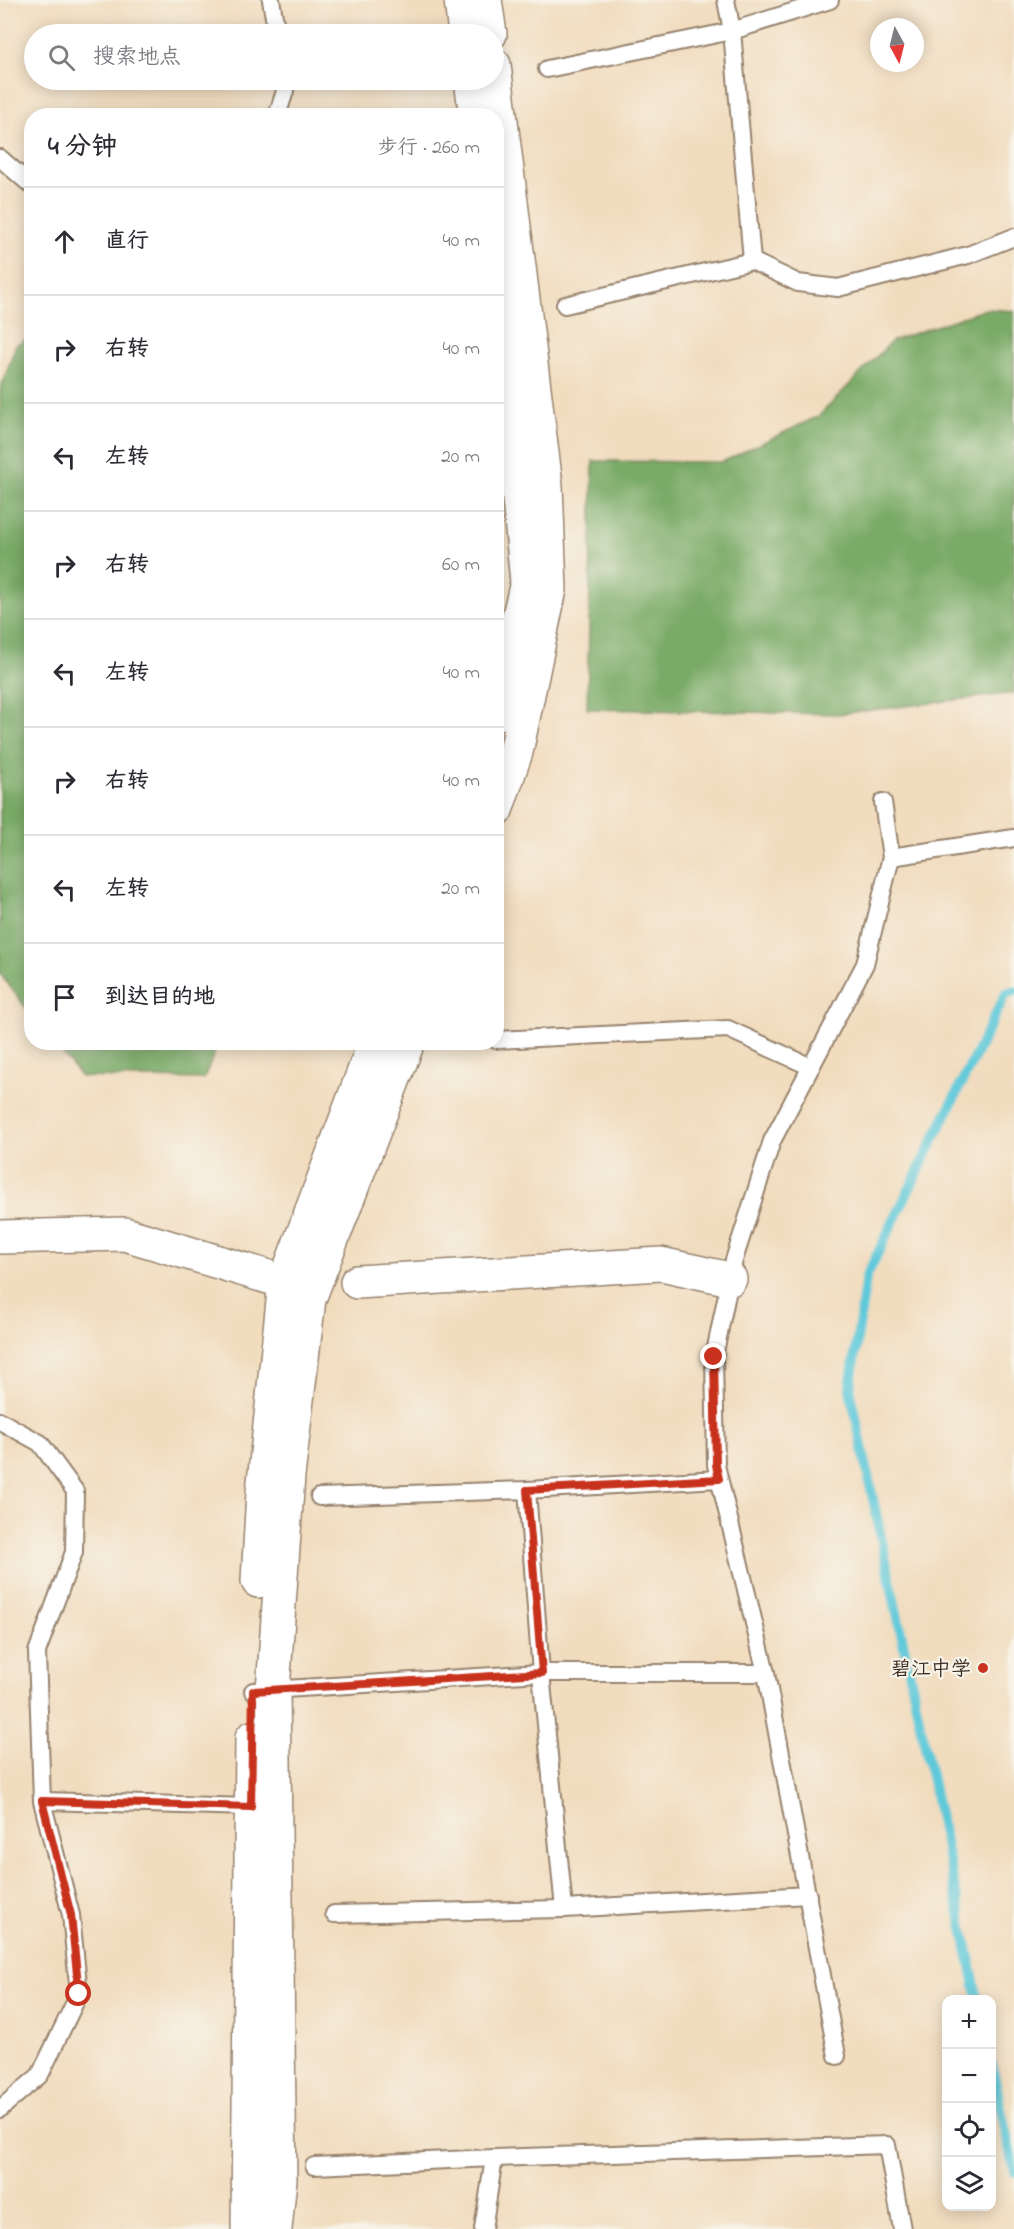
<!DOCTYPE html>
<html lang="zh">
<head>
<meta charset="utf-8">
<style>
	body { margin:0; font-family:"Indie Flower","LXGW WenKai TC",sans-serif; background:#f2f2f3; color:#2b2b33 }
	.controls { position:absolute; right:18px; bottom:18px; display:grid; overflow:hidden; border-radius:12px; box-shadow:0 3px 15px #0003 }
	.controls button { width:54px; height:54px; display:grid; place-items:center; padding:0; border:0; border-bottom:2px solid #e1e1e2; background:#fff; color:#2b2b33; font:30px sans-serif }
	.compass { position:absolute; left:870px; top:18px; width:54px; height:54px; border-radius:50%; background:#fff; box-shadow:0 3px 15px #0003; rotate:173deg }
	.stop { position:absolute; width:18px; height:18px; margin:-14px; border:4px solid #c8321e; border-radius:50%; background:#fff }
	.stop.end { background:#c8321e; border-color:#fff; box-shadow:0 2px 6px #0008 }
	.list { margin:0; padding:0; list-style:none }
	h2 { display:flex; justify-content:space-between; align-items:center; height:78px; margin:0; padding:0 24px; font-size:26px }
	h2 small { font-size:20px; font-weight:400; color:#7c7c81 }
	.list li { display:grid; grid-template-columns:39px 1fr auto; gap:18px; align-items:center; box-sizing:border-box; height:108px; padding:0 24px; border-top:2px solid #e1e1e2 }
	.list b { display:block; font-size:22px; white-space:nowrap }
	.list em { font-size:20px; font-style:normal; color:#7c7c81 }
	.icon { flex:none; width:33px; height:33px; fill:none; stroke:currentColor; stroke-width:2; stroke-linecap:round; stroke-linejoin:round }
	.map { position:relative; flex:none; width:1014px; height:2229px; overflow:hidden }
	.search { position:absolute; background:#fff; box-shadow:0 3px 15px #0003; left:24px; top:24px; width:480px; height:66px; display:flex; align-items:center; gap:15px; box-sizing:border-box; padding:0 21px; border-radius:33px; color:#7c7c81; font-size:22px }
	.panel { position:absolute; background:#fff; box-shadow:0 3px 15px #0003; left:24px; top:108px; width:480px; height:942px; border-radius:24px }
	.map>svg:first-child { display:block }
	.forest { fill:#79aa66; stroke:#5a6a42; stroke-width:1.5 }
	.lines { fill:none; stroke-linecap:round; stroke-linejoin:round }
	.stream { stroke:#5fc9da; stroke-width:10 }
	.service-casing { stroke:#96836e; stroke-width:20 }
	.minor-casing { stroke:#96836e; stroke-width:36 }
	.secondary-casing { stroke:#96836e; stroke-width:36 }
	.service { stroke:#fff; stroke-width:16 }
	.minor { stroke:#fff; stroke-width:33 }
	.secondary { stroke:#fff; stroke-width:33 }
	.route { stroke:#c8321e; stroke-width:8 }
	.poi-dot { fill:#c8321e; stroke:#f7f3e8; stroke-width:2 }
	.labels { text-anchor:middle; stroke-width:4.5; stroke-linejoin:round; paint-order:stroke }
	.poi-label { font-size:20px; fill:#3b2a1e; stroke:#f7f3e8; text-anchor:end }
</style>
</head>
<body>
<div class="map">
<svg width="1014" height="2229" viewBox="0 0 1014 2229">
	<rect width="100%" height="100%" fill="#f7f3e8"/>
	<filter id="ink" filterUnits="userSpaceOnUse"><feTurbulence type="fractalNoise" baseFrequency=".0167" numOctaves="2"/><feDisplacementMap in="SourceGraphic" scale="12" xChannelSelector="R" yChannelSelector="G"/><feConvolveMatrix kernelMatrix="1 2 1 2 8 2 1 2 1" color-interpolation-filters="sRGB"/></filter>
	<filter id="wash" filterUnits="userSpaceOnUse"><feTurbulence type="fractalNoise" baseFrequency=".008" numOctaves="4" result="noise"/><feDisplacementMap in="SourceGraphic" scale="24" xChannelSelector="R" yChannelSelector="G"/><feGaussianBlur stdDeviation="1.35" result="paint"/><feColorMatrix in="noise" values="0 0 0 0 0 0 0 0 0 0 0 0 0 0 0 0 0 1.4 0 .05"/><feComposite in="paint" operator="in"/></filter>
	<g filter="url(#wash)">
		<rect width="100%" height="100%" fill="#f1dcbe"/>
		<g class="forest">
			<path d="M986,309L1014,311V693L839,714L587,709L593,461L722,462L819,416L892,341Z"/>
			<path d="M31,337V1014L0,974V390L16,345Z"/>
			<path d="M54,1043H218L204,1079L81,1077Z"/>
		</g>
		<g class="lines">
			<g class="stream">
				<path d="M978,2000L850,1389L866,1277L1006,993L1014,991"/>
				<path d="M992,2065L1014,2172"/>
			</g>
		</g>
	</g>
	<g filter="url(#ink)">
		<g class="lines">
			<defs>
				<g id="service">
					<path d="M271,0L277,34"/>
					<path d="M726,0L732,31L752,261"/>
					<path d="M547,69L732,31L830,0"/>
					<path d="M277,116L285,91L283,80"/>
					<path d="M0,158L32,186"/>
					<path d="M565,305L752,261L798,283L838,288L968,255L1014,237"/>
					<path d="M891,857L1014,838"/>
					<path d="M496,1040L728,1029L811,1067"/>
					<path d="M0,1421L40,1443L75,1491L74,1552L37,1652L42,1801L71,1915L79,1994L40,2075L0,2109"/>
					<path d="M527,1490L541,1673L564,1909"/>
					<path d="M319,1497L527,1490L719,1479"/>
					<path d="M253,1691L541,1673H766"/>
					<path d="M42,1801L251,1807"/>
					<path d="M334,1914L564,1909L808,1895"/>
					<path d="M837,2056L766,1673L716,1465L714,1357L734,1260L772,1141L865,964L891,857L883,802"/>
					<path d="M314,2166L494,2158L887,2145L902,2229"/>
					<path d="M483,2229L494,2158"/>
				</g>
				<g id="minor">
					<path d="M0,1237L125,1234L285,1282"/>
					<path d="M357,1282L661,1264L730,1279"/>
				</g>
				<g id="secondary">
					<path d="M461,0L465,34"/>
					<path d="M485,0L490,34"/>
					<path d="M494,65L546,485L550,589L516,752L496,810"/>
					<path d="M471,80L476,116"/>
					<path d="M496,714L527,582L498,283"/>
					<path d="M258,1581L263,1492L285,1282L375,1042"/>
					<path d="M248,2229L252,1738"/>
					<path d="M275,2229L280,2179L273,1690L288,1476L309,1299L408,1042"/>
				</g>
			</defs>
			<use href="#service" class="service-casing"/>
			<use href="#minor" class="minor-casing"/>
			<use href="#secondary" class="secondary-casing"/>
			<use href="#service" class="service"/>
			<use href="#minor" class="minor"/>
			<use href="#secondary" class="secondary"/>
		</g>
	</g>
	<g class="lines" filter="url(#ink)">
		<path class="route" d="M79,1994L71,1915L42,1801L251,1807L253,1691L542,1673L527,1490L719,1479L716,1465L714,1357"/>
	</g>
	<circle class="poi-dot" cx="983" cy="1668" r="6"/>
	<g class="labels">
		<g class="poi-label">
			<text x="971" y="1675">碧江中学</text>
		</g>
	</g>
</svg>
<div class="controls">
<button>+</button>
<button>−</button>
<button><svg class="icon" aria-label="locate" viewBox="0 0 24 24"><circle cx="12" cy="12" r="6"/><path d="M12 2v4M12 18v4M2 12h4M18 12h4"/></svg></button>
<button><svg class="icon" aria-label="layers" viewBox="0 0 24 24"><path d="M12 4l9 5-9 5-9-5zM3 14l9 5 9-5"/></svg></button>
</div>
<svg class="compass" viewBox="-18 -18 36 36"><path d="M0-13l5 13h-10z" fill="#e53935"/><path d="M0 13l5-13h-10z" fill="#7c7c81"/></svg>
<div class="stop" style="left:79px;top:1994px"></div>
<div class="stop end" style="left:714px;top:1357px"></div>
<div class="search"><svg class="icon" aria-label="search" viewBox="0 0 24 24"><circle cx="10" cy="10" r="6"/><path d="M15 15l6 6"/></svg>搜索地点</div>
<section class="panel">
<h2>4 分钟<small>步行 · 260 m</small></h2>
<ul class="list">
<li><svg class="icon" aria-label="ahead" viewBox="0 0 24 24"><path d="M12 20V5M6 11l6-6 6 6"/></svg><div><b>直行</b></div><em>40 m</em></li>
<li><svg class="icon" aria-label="right" viewBox="0 0 24 24"><path d="M7 20v-9h11M14 6l5 5-5 5"/></svg><div><b>右转</b></div><em>40 m</em></li>
<li><svg class="icon" aria-label="left" viewBox="0 0 24 24"><path d="M17 20v-9H6M10 6l-5 5 5 5"/></svg><div><b>左转</b></div><em>20 m</em></li>
<li><svg class="icon" aria-label="right" viewBox="0 0 24 24"><path d="M7 20v-9h11M14 6l5 5-5 5"/></svg><div><b>右转</b></div><em>60 m</em></li>
<li><svg class="icon" aria-label="left" viewBox="0 0 24 24"><path d="M17 20v-9H6M10 6l-5 5 5 5"/></svg><div><b>左转</b></div><em>40 m</em></li>
<li><svg class="icon" aria-label="right" viewBox="0 0 24 24"><path d="M7 20v-9h11M14 6l5 5-5 5"/></svg><div><b>右转</b></div><em>40 m</em></li>
<li><svg class="icon" aria-label="left" viewBox="0 0 24 24"><path d="M17 20v-9H6M10 6l-5 5 5 5"/></svg><div><b>左转</b></div><em>20 m</em></li>
<li><svg class="icon" aria-label="arrive" viewBox="0 0 24 24"><path d="M6 21V4h12l-3 4 3 4H6"/></svg><div><b>到达目的地</b></div></li>
</ul>
</section>
</div>
</body>
</html>
